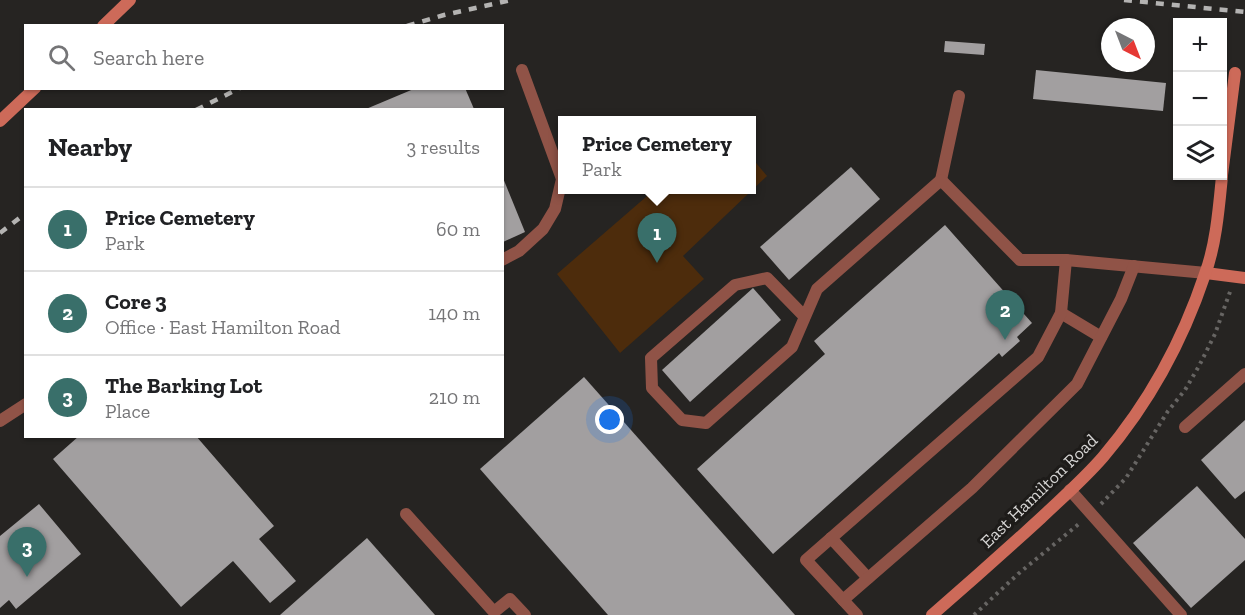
<!DOCTYPE html>
<html lang="en">
<head>
<meta charset="utf-8">
<style>
	body { margin:0; font-family:"Zilla Slab",serif; background:#f2f2f2; color:#202124 }
	.controls { position:absolute; right:18px; top:18px; display:grid; overflow:hidden; border-radius:0px; box-shadow:0 2px 4px #0004 }
	.controls button { width:54px; height:54px; display:grid; place-items:center; padding:0; border:0; border-bottom:2px solid #e0e0e0; background:#fff; color:#202124; font:30px sans-serif }
	.compass { position:absolute; left:1101px; top:18px; width:54px; height:54px; border-radius:50%; background:#fff; box-shadow:0 2px 4px #0004; rotate:138deg }
	.you { position:absolute; left:610px; top:420px; width:21px; height:21px; margin:-15px; border:4px solid #fff; border-radius:50%; background:#1a73e8; box-shadow:0 0 0 9px #1a73e833 }
	.badge { display:grid; place-items:center; width:39px; height:39px; border-radius:50%; background:#396f6a; color:#fff; font-size:20px; font-weight:700 }
	.pin { position:absolute; translate:-50% -50px; filter:drop-shadow(0 2px 3px #0008) }
	.pin::after { content:''; position:absolute; top:32px; width:21px; height:18px; background:inherit; clip-path:polygon(0 0,100% 0,50% 100%) }
	.popup { position:absolute; left:558px; top:116px; width:198px; height:78px; box-sizing:border-box; display:grid; place-content:center; border-radius:0px; background:#fff; filter:drop-shadow(0 2px 4px #0005); font-size:20px; white-space:nowrap; color:#757577 }
	.popup b { font-size:22px; color:#202124 }
	.popup::after { content:''; position:absolute; left:50%; top:100%; margin-left:-12px; border:12px solid transparent; border-top-color:#fff }
	.list { margin:0; padding:0; list-style:none }
	h2 { display:flex; justify-content:space-between; align-items:center; height:78px; margin:0; padding:0 24px; font-size:26px }
	h2 small { font-size:20px; font-weight:400; color:#757577 }
	.list li { display:grid; grid-template-columns:39px 1fr auto; gap:18px; align-items:center; box-sizing:border-box; height:84px; padding:0 24px; border-top:2px solid #e0e0e0 }
	.list b { display:block; font-size:22px; white-space:nowrap }
	.list p { margin:0; font-size:20px; white-space:nowrap; color:#757577 }
	.list em { font-size:20px; font-style:normal; color:#757577 }
	.icon { flex:none; width:33px; height:33px; fill:none; stroke:currentColor; stroke-width:2; stroke-linecap:round; stroke-linejoin:round }
	.map { position:relative; flex:none; width:1245px; height:615px; overflow:hidden }
	.search { position:absolute; background:#fff; box-shadow:0 2px 4px #0004; left:24px; top:24px; width:480px; height:66px; display:flex; align-items:center; gap:15px; box-sizing:border-box; padding:0 21px; border-radius:0px; color:#757577; font-size:22px }
	.panel { position:absolute; background:#fff; box-shadow:0 2px 4px #0004; left:24px; top:108px; width:480px; height:330px; border-radius:0px }
	.map>svg:first-child { display:block }
	.green { fill:#4d2c0c }
	.building { fill:#a29fa0 }
	.lines { fill:none; stroke-linecap:round; stroke-linejoin:round }
	.path { stroke:#676563; stroke-width:4; stroke-dasharray:3 4.5; stroke-linecap:butt }
	.lane { stroke:#905347; stroke-width:12 }
	.secondary { stroke:#cd6a59; stroke-width:12 }
	.rail { stroke:#b4b3b2; stroke-width:4.5; stroke-dasharray:8 8; stroke-linecap:butt }
	.labels { text-anchor:middle; stroke-width:6; stroke-linejoin:round; paint-order:stroke }
	.street-label { font-size:18px; fill:#d6d5d4; stroke:#1d1b19 }
</style>
</head>
<body>
<div class="map">
<svg width="1245" height="615" viewBox="0 0 1245 615">
	<rect width="100%" height="100%" fill="#262422"/>
	<path class="green" d="M752,158L767,176L683,256L704,279L620,353L557,274L654,190H752Z"/>
	<g class="building">
		<path d="M945,41L985,44L984,55L944,52Z"/>
		<path d="M1036,70L1166,83L1163,111L1033,99Z"/>
		<path d="M416,88H465L474,109H366Z"/>
		<path d="M851,167L880,199L789,280L760,247Z"/>
		<path d="M503,178L525,232L503,242Z"/>
		<path d="M945,225L1032,323L1017,337L1020,341L1002,357L999,353L773,554L697,469L825,354L814,341Z"/>
		<path d="M753,288L781,320L690,402L662,370Z"/>
		<path d="M584,377L795,615H608L480,469Z"/>
		<path d="M1245,420V491L1235,499L1201,460Z"/>
		<path d="M79,436H196L274,526L259,539L296,581L270,603L233,561L181,607L53,459Z"/>
		<path d="M1197,486L1245,539V560L1191,608L1133,543Z"/>
		<path d="M39,504L81,554L16,609L9,600L0,608V536Z"/>
		<path d="M367,538L435,615H280Z"/>
	</g>
	<g class="lines">
		<g class="path">
			<path d="M1101,504L1126,478L1168,411L1185,390L1199,366L1215,334L1231,289"/>
			<path d="M974,615L1018,574L1080,523"/>
		</g>
		<g class="lane">
			<path d="M941,180L959,96"/>
			<path d="M502,260L519,251L543,229L555,209L562,179L522,70"/>
			<path d="M1061,313L1101,337"/>
			<path d="M805,317L767,278L735,285L651,358L652,388L682,420L706,423L792,347L817,289L941,180L1020,260H1066L1206,273"/>
			<path d="M0,421L26,404"/>
			<path d="M1185,427L1245,374"/>
			<path d="M1070,490L1181,615"/>
			<path d="M406,514L494,612L510,599L525,615"/>
			<path d="M831,538L868,578"/>
			<path d="M843,600L806,560L1038,357L1061,313L1066,260"/>
			<path d="M857,615L843,600L972,488L1077,384L1121,299L1134,266"/>
		</g>
		<g class="secondary">
			<path d="M103,26L130,0"/>
			<path d="M0,121L35,88"/>
			<path d="M1222,175L1235,73"/>
			<path d="M1206,273L1245,278"/>
			<path d="M932,615C969,583 1005,551 1041,518C1062,498 1084,479 1103,457C1148,404 1183,340 1205,274C1216,245 1219,207 1222,176"/>
		</g>
		<g class="rail">
			<path d="M1124,0L1245,12"/>
			<path d="M407,26L444,15L511,0"/>
			<path d="M196,110L240,88"/>
			<path d="M0,233L26,213"/>
		</g>
	</g>
	<g class="labels">
		<g class="street-label">
			<text transform="translate(1039 491) rotate(-44)" y="6">East Hamilton Road</text>
		</g>
	</g>
</svg>
<div class="controls">
<button>+</button>
<button>−</button>
<button><svg class="icon" aria-label="layers" viewBox="0 0 24 24"><path d="M12 4l9 5-9 5-9-5zM3 14l9 5 9-5"/></svg></button>
</div>
<svg class="compass" viewBox="-18 -18 36 36"><path d="M0-13l5 13h-10z" fill="#e53935"/><path d="M0 13l5-13h-10z" fill="#757577"/></svg>
<div class="you"></div>
<div class="pin badge" style="left:657px;top:263px">1</div>
<div class="popup"><b>Price Cemetery</b>Park</div>
<div class="pin badge" style="left:1005px;top:340px">2</div>
<div class="pin badge" style="left:27px;top:577px">3</div>
<div class="search"><svg class="icon" aria-label="search" viewBox="0 0 24 24"><circle cx="10" cy="10" r="6"/><path d="M15 15l6 6"/></svg>Search here</div>
<section class="panel">
<h2>Nearby<small>3 results</small></h2>
<ul class="list">
<li><span class="badge">1</span><div><b>Price Cemetery</b><p>Park</p></div><em>60 m</em></li>
<li><span class="badge">2</span><div><b>Core 3</b><p>Office · East Hamilton Road</p></div><em>140 m</em></li>
<li><span class="badge">3</span><div><b>The Barking Lot</b><p>Place</p></div><em>210 m</em></li>
</ul>
</section>
</div>
</body>
</html>
